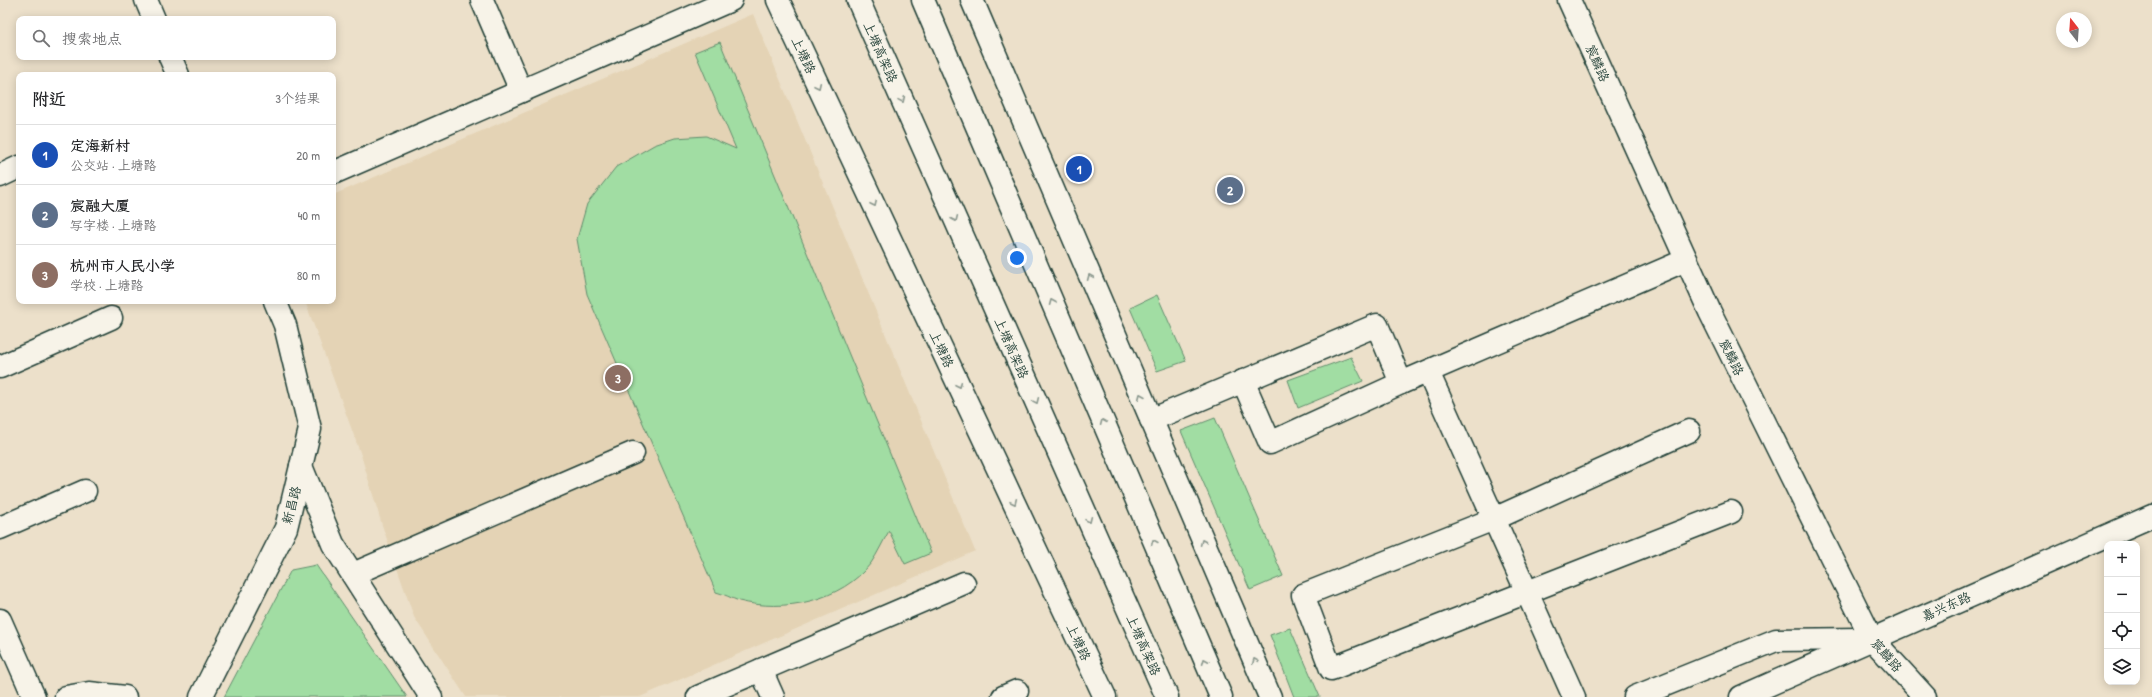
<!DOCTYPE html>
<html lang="zh">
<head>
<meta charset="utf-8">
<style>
	body { margin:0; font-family:"Patrick Hand","LXGW WenKai TC",sans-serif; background:#f6f6f6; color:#202124 }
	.controls { position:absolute; right:12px; bottom:12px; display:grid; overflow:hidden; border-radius:8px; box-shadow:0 2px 10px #0003 }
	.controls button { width:36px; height:36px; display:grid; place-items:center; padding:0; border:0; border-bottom:1px solid #e0e0e0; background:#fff; color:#202124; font:20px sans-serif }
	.compass { position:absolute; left:2056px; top:12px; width:36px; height:36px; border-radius:50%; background:#fff; box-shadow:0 2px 10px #0003; rotate:343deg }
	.you { position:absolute; left:1017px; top:258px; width:14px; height:14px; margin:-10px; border:3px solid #fff; border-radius:50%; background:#1a73e8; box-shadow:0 0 0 6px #1a73e833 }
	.badge { display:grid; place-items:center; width:26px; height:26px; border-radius:50%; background:#1f3d34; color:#fff; font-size:13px; font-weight:700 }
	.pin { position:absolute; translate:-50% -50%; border:2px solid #fff; box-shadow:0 1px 4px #0006 }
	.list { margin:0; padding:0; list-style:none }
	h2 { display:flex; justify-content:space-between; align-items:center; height:52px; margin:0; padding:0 16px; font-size:17px }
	h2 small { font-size:13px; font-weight:400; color:#757577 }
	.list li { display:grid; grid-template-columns:26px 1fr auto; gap:12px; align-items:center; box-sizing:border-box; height:60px; padding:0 16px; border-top:1px solid #e0e0e0 }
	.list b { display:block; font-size:15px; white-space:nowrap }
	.list p { margin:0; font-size:13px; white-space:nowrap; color:#757577 }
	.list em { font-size:13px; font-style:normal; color:#757577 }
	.icon { flex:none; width:22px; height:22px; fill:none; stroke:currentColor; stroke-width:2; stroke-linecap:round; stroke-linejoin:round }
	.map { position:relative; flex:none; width:2152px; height:697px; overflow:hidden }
	.search { position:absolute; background:#fff; box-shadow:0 2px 10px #0003; left:16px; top:16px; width:320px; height:44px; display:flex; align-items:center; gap:10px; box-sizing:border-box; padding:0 14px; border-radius:8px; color:#757577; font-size:15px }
	.panel { position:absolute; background:#fff; box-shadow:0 2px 10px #0003; left:16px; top:72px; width:320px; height:232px; border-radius:8px }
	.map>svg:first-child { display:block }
	.built { fill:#e4d3b5 }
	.green { fill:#a1dda3; stroke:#608d6c }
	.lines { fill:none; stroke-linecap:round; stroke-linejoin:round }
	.minor-casing { stroke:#1f3d34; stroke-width:25 }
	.major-casing { stroke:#1f3d34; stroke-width:25 }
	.highway-casing { stroke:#1f3d34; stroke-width:25 }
	.minor { stroke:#f7f3e8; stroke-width:22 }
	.major { stroke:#f7f3e8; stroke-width:22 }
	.highway { stroke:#f7f3e8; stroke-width:22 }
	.oneway { stroke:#8b988e }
	.labels { text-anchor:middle; stroke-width:3; stroke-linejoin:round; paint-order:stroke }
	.street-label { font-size:13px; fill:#1f3d34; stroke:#f7f3e8 }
</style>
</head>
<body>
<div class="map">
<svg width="2152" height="697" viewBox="0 0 2152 697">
	<rect width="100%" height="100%" fill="#ece0ca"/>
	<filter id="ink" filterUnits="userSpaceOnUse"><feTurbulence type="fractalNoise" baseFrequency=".025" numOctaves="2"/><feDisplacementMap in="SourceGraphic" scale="8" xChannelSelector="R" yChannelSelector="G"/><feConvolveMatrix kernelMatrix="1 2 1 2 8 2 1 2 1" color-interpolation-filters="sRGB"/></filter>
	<g filter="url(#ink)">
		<path class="built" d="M753,14L975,551L640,697H466L414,617L382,525L361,455L305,301H333V195Z"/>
		<g class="green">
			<path d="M720,42L931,553L905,564L889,531C883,541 878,553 871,563C842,601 784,613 739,601C731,598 724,594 716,592L587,294L577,239L587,204L616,167L654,145L675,138L706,136L736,149L695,52Z"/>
			<path d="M1157,295L1186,361L1157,371L1130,308Z"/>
			<path d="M1351,357L1363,381L1298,408L1288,380Z"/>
			<path d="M1215,418L1283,576L1250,590L1181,431Z"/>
			<path d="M316,565L407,697H224L291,570Z"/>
			<path d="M1290,628L1320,697H1294L1270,635Z"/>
		</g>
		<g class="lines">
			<defs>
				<g id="minor">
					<path d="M146,0L154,19"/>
					<path d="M482,0L521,91"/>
					<path d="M1569,0L1710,312L1872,639L1925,697"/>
					<path d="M170,57L178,75"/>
					<path d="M333,173L731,0"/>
					<path d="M0,176L19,167"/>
					<path d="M0,367L111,318"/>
					<path d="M1428,372L1574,697"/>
					<path d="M1243,381L1270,443L1401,383"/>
					<path d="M1151,420L1377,325L1401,383L1686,260"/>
					<path d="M1689,431L1494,519L1303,595L1331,669L1731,512"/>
					<path d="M301,466L333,544L431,697"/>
					<path d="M0,528L85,491"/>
					<path d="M353,574L633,453"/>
					<path d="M0,620L34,697"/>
					<path d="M761,670L773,697"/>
					<path d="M66,697L89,693L125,697"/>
					<path d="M201,697L286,528L310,429L285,325L275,301"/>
					<path d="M698,697L964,583"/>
					<path d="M1003,697L1017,691"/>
					<path d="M1635,697L1776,640L1863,639"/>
					<path d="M1741,697L2152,516"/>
				</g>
				<g id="major">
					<path d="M778,0L1105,697"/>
					<path d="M972,0L1270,697"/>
				</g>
				<g id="highway">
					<path d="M858,0L1167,697"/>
					<path d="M923,0L1221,697"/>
				</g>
			</defs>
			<use href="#minor" class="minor-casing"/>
			<use href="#major" class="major-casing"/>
			<use href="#highway" class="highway-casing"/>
			<use href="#minor" class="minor"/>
			<use href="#major" class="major"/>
			<use href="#highway" class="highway"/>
		</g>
		<defs><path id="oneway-chevron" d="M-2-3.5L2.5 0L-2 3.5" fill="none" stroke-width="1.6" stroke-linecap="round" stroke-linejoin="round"/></defs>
		<g class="oneway">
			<use href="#oneway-chevron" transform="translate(818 86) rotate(65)"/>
			<use href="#oneway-chevron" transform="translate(902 100) rotate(66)"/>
			<use href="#oneway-chevron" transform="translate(874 204) rotate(65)"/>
			<use href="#oneway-chevron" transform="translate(955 219) rotate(66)"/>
			<use href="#oneway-chevron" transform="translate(1090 277) rotate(-113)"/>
			<use href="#oneway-chevron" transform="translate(1052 302) rotate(-113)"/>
			<use href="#oneway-chevron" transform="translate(959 385) rotate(65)"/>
			<use href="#oneway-chevron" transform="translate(1141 396) rotate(-113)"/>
			<use href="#oneway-chevron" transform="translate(1036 401) rotate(66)"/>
			<use href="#oneway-chevron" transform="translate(1103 422) rotate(-113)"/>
			<use href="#oneway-chevron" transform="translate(1014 502) rotate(65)"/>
			<use href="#oneway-chevron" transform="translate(1089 520) rotate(66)"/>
			<use href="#oneway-chevron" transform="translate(1154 542) rotate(-113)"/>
			<use href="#oneway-chevron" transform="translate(1203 542) rotate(-113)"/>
			<use href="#oneway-chevron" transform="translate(1205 661) rotate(-113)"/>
			<use href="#oneway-chevron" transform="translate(1255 661) rotate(-113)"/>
		</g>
	</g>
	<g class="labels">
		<g class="street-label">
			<text transform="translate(881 52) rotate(66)" y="5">上塘高架路</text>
			<text transform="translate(804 55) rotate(65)" y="5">上塘路</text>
			<text transform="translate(1598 63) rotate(66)" y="5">宸麟路</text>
			<text transform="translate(1012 348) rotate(66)" y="5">上塘高架路</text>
			<text transform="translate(942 349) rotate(65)" y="5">上塘路</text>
			<text transform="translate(1732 357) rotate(64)" y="5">宸麟路</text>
			<text transform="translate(291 505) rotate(-75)" y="5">新昌路</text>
			<text transform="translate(1946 606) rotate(-24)" y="5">嘉兴东路</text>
			<text transform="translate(1079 642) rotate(65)" y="5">上塘路</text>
			<text transform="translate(1144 645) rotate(66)" y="5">上塘高架路</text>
			<text transform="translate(1887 655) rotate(49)" y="5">宸麟路</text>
		</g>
	</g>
</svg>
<div class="controls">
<button>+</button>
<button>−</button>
<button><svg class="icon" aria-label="locate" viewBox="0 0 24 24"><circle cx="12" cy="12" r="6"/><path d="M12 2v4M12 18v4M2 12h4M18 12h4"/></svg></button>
<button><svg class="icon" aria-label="layers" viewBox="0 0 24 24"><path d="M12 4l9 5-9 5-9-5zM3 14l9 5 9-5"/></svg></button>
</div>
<svg class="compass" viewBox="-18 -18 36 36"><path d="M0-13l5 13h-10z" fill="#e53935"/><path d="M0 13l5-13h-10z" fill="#757577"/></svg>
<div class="you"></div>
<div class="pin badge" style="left:1079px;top:169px;background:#1a4fb4">1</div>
<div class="pin badge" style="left:1230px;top:190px;background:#5c6f8a">2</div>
<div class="pin badge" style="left:618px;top:378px;background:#8d6e63">3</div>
<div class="search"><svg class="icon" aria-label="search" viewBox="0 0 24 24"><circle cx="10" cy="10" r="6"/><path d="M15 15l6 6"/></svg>搜索地点</div>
<section class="panel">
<h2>附近<small>3个结果</small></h2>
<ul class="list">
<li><span class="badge" style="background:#1a4fb4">1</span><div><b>定海新村</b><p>公交站 · 上塘路</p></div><em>20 m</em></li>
<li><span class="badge" style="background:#5c6f8a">2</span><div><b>宸融大厦</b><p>写字楼 · 上塘路</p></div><em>40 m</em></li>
<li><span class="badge" style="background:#8d6e63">3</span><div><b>杭州市人民小学</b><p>学校 · 上塘路</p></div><em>80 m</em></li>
</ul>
</section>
</div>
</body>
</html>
